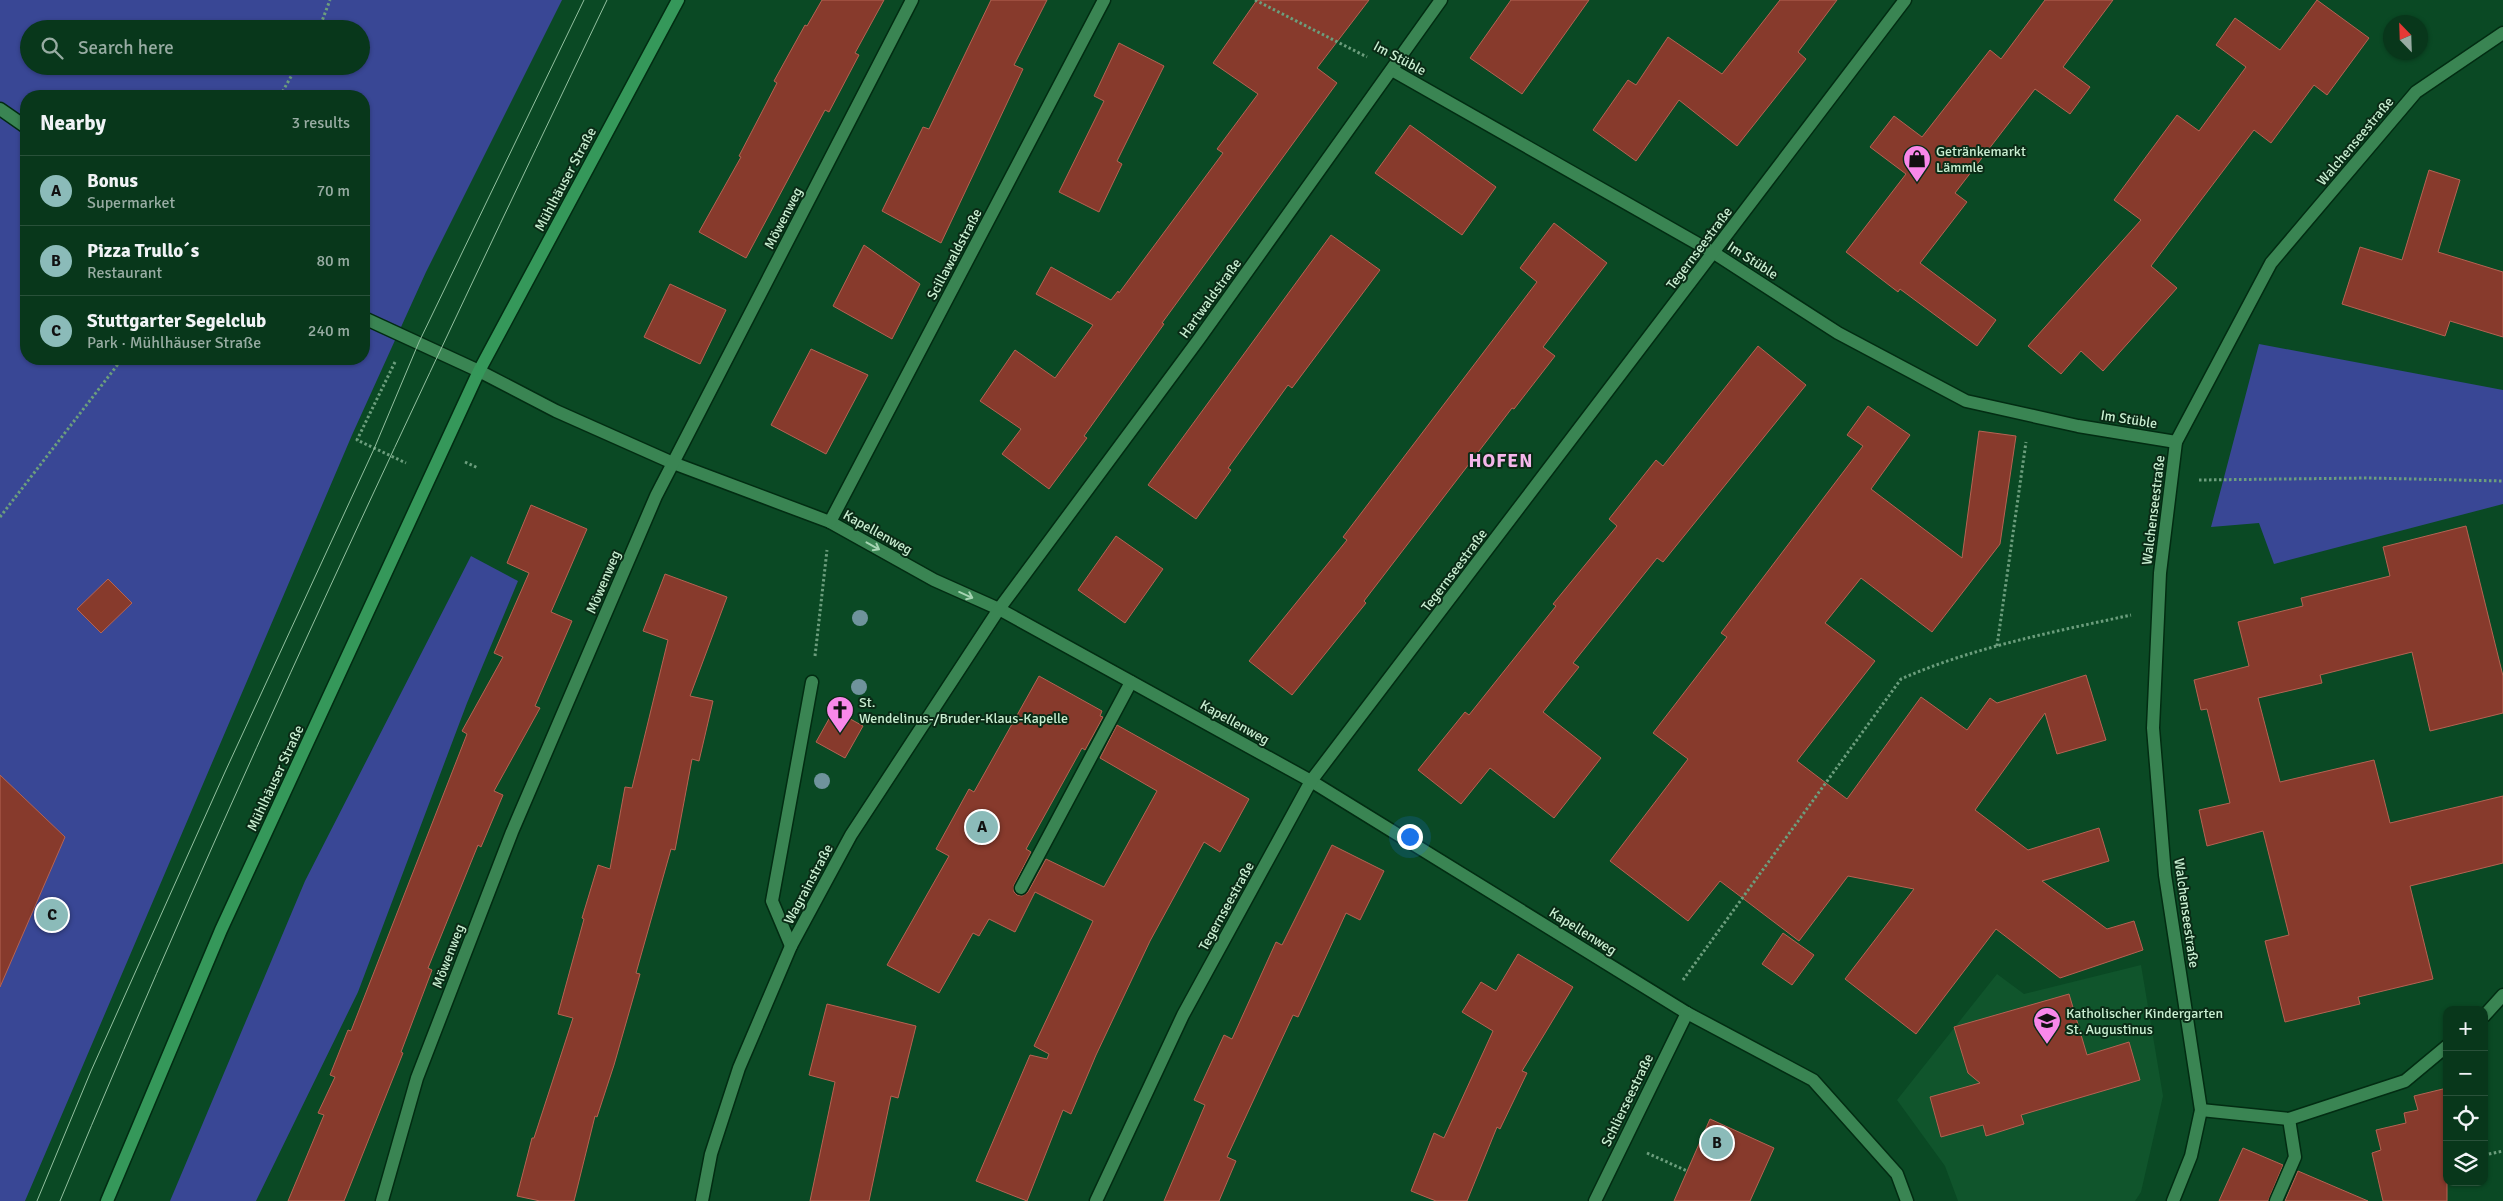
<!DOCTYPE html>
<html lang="en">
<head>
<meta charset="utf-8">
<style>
	body { margin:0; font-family:Signika,sans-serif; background:#113f24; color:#f1f3f6 }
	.controls { position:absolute; right:15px; bottom:15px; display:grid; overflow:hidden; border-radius:10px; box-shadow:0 1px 4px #0004 }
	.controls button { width:45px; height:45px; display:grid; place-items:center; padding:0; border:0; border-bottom:1px solid #29513a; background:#08371b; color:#f1f3f6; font:25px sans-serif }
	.compass { position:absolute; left:2383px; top:15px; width:45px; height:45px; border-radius:50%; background:#08371b; box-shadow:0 1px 4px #0004; rotate:337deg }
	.you { position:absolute; left:1409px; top:836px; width:18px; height:18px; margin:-12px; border:4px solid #fff; border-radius:50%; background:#1a73e8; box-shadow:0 0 0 8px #1a73e833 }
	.badge { display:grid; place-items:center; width:32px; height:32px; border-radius:50%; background:#8bbbb9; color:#111; font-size:16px; font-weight:700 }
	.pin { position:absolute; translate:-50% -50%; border:2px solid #fff; box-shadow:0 1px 5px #0006 }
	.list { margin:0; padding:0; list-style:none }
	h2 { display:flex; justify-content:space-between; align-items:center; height:65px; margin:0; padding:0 20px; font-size:21px }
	h2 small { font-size:16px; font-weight:400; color:#98aca3 }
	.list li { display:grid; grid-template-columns:32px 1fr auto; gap:15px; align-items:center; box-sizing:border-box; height:70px; padding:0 20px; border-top:1px solid #29513a }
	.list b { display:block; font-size:19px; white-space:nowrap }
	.list p { margin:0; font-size:16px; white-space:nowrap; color:#98aca3 }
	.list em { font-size:16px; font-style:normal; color:#98aca3 }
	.icon { flex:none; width:28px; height:28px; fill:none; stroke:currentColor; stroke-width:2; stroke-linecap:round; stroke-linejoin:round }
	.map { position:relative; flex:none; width:2503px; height:1201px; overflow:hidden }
	.search { position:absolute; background:#08371b; box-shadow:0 1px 4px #0004; left:20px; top:20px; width:350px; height:55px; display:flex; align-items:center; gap:12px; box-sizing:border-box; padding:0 18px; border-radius:28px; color:#98aca3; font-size:19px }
	.panel { position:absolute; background:#08371b; box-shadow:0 1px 4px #0004; left:20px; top:90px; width:350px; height:275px; border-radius:20px }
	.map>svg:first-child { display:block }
	.built { fill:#10552c }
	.green { fill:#394795; fill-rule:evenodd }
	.building { fill:#873a2c; stroke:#b56353 }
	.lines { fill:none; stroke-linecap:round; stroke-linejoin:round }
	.service-casing { stroke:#022c12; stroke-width:15 }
	.minor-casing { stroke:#022c12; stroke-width:15 }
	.secondary-casing { stroke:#022c12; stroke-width:15 }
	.path { stroke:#6c9e7d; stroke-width:3; stroke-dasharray:2.5 2.5; stroke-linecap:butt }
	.service { stroke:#3a8553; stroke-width:12 }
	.minor { stroke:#3a8553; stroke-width:12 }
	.secondary { stroke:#35985a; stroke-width:12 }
	.tram { stroke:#93c0a0; stroke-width:1 }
	.tree { fill:#6f939c }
	.oneway { stroke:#a5d4b2 }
	.labels { text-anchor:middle; stroke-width:4; stroke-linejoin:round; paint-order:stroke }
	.street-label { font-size:14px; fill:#c9eed1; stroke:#0a2b16 }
	.poi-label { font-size:14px; fill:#c9eed1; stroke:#0a2b16; text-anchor:start }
	.district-label { font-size:19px; font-weight:bold; letter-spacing:1px; fill:#f5b6eb; stroke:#0a2b16 }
</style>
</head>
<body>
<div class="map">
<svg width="2503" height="1201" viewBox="0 0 2503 1201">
	<rect width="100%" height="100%" fill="#0a4924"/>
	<path class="built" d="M2141,965L2163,1096L2141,1192L2135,1201H1958L1945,1166L1897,1100L1997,974L2024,994Z"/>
	<g class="green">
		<path d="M0,0H562L426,272L352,435L25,1201H0ZM29,29H361V66H29ZM26,96H364V359H26Z"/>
		<path d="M2259,344L2503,390V504L2274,564L2259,523L2211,527Z"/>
		<path d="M471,556L518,581L467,703L358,992L256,1201H170L305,881Z"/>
	</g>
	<g class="building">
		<path d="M822,0H884L855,53L859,55L829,112L825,110L746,258L699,232L741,157L739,156L777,83L774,81L805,25L807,26Z"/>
		<path d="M991,0H1047L1014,65L1023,69L941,243L882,211L923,127L929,129Z"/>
		<path d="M1257,0H1369L1317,68L1337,83L1162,323L1164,324L1084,436L1087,438L1049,489L1002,454L1021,429L980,401L1015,350L1055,378L1093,325L1036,294L1051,267L1111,300L1118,291L1119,293L1223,153L1217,149L1258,94L1213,63Z"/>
		<path d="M1511,0H1589L1522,94L1470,58Z"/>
		<path d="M1780,0H1837L1798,52L1806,59L1737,146L1679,100L1636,161L1593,130L1628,80L1636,85L1668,37L1722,74Z"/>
		<path d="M2045,0H2113L2063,67L2090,87L2070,114L2035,89L1955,193L1967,202L1920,263L1996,320L1977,346L1900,289L1898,292L1846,252L1906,174L1870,147L1894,116L1922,137L1990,50L2001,59Z"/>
		<path d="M2317,0L2369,38L2327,95L2314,85L2271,143L2254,130L2151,266L2177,288L2103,371L2081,351L2061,374L2028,346L2141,220L2114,200L2177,115L2199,131L2246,67L2216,45L2235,18L2280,50Z"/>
		<path d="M1119,43L1164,66L1117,161L1122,164L1099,212L1059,192L1104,101L1094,96Z"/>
		<path d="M1410,125L1496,187L1462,235L1375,173Z"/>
		<path d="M2429,170L2460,180L2438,252L2503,272V337L2450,321L2445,336L2342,304L2360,247L2402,260Z"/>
		<path d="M1554,223L1607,263L1543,347L1555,356L1514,409L1512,408L1364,601L1366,603L1292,695L1249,661L1347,540L1343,537L1537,282L1520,268Z"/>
		<path d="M1331,235L1380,270L1292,388L1288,385L1228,468L1231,470L1196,519L1148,485Z"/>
		<path d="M864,245L920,284L892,339L833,306Z"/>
		<path d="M670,284L726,310L700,364L644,337Z"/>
		<path d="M1758,346L1806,385L1663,562L1657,558L1573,663L1579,667L1543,712L1601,758L1554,818L1490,768L1461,804L1418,770L1465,712L1469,715L1556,606L1553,604L1617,526L1609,519L1656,460L1663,466Z"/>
		<path d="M811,349L868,375L826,454L771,425Z"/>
		<path d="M1868,406L1910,435L1871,489L1962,558L1979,431L2016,436L2000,544L1932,632L1861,578L1825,623L1875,661L1797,761L1847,799L1921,697L1967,730L1990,698L1997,703L2086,675L2106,740L2057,754L2045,713L1975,810L2028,850L2099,828L2109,861L2042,881L2107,929L2134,921L2143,950L2060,978L1996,929L1916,1034L1845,979L1914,889L1848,876L1799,941L1720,881L1688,921L1610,861L1688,759L1653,733L1727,637L1721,633L1863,446L1847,435Z"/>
		<path d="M531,505L587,529L551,612L572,621L535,706L540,708L494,791L503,795L481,847L478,845L428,968L432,970L401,1052L403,1053L344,1201H288L324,1115L318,1113L335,1077L330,1075L348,1030L351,1031L467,734L462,731L503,657L494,653L529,573L507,563Z"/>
		<path d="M2466,526L2503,676V713L2430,731L2412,652L2320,675L2322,683L2258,698L2280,782L2374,760L2390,823L2503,796V863L2410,886L2433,979L2358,997L2360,1004L2285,1022L2265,941L2289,935L2263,831L2207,846L2199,810L2230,803L2207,709L2201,710L2194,680L2249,666L2238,622L2303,606L2301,598L2390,576L2383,547Z"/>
		<path d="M1116,536L1163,569L1125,623L1078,590Z"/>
		<path d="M665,574L727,597L690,696L713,701L699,761L692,759L675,850L671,849L636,973L640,974L614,1065L597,1117L595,1116L574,1201H540L517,1196L532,1138H534L573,1018L558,1014L584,919L582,918L598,865L610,869L625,787L632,788L668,640L643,631Z"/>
		<path d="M108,579L132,603L101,633L77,609Z"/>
		<path d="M1039,676L1102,711L1100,716L1103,717L1085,750L1082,748L1026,849L1031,852L1014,885V892L1017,895L1022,896L1028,892L1046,859L1104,887L1157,791L1100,758L1117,725L1249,799L1220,852L1204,842L1150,941L1096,1055L1071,1114L1063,1110L1027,1201L976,1181L1030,1055L1047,1059L1049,1054L1034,1046L1093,921L1035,892L1015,932L989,919L979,936L973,933L939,993L887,965L949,856L936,849L969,789L974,792Z"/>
		<path d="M834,710L863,726L845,758L816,742Z"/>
		<path d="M0,775L65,837L0,987Z"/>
		<path d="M1332,845L1384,871L1360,920L1346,913L1298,1017L1293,1015L1227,1157L1236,1161L1219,1201H1164L1205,1105L1194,1100L1224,1035L1232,1039L1276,942L1282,945Z"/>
		<path d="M1783,933L1814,955L1792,985L1762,964Z"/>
		<path d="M1518,954L1573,987L1522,1071L1527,1073L1500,1129L1497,1127L1467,1201H1436L1411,1191L1434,1133L1444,1138L1493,1031L1462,1012L1481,982L1496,991Z"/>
		<path d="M2069,994L2087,1055L2129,1042L2140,1080L2021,1115L2024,1124L1986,1136L1983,1125L1941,1137L1930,1097L1980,1083L1968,1073L1954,1027Z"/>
		<path d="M827,1004L916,1026L898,1098L891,1096L869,1201H810L835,1082L809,1075Z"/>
		<path d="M2447,1088V1201H2383L2372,1153L2381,1150L2376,1130L2406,1123L2404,1113L2418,1110L2414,1096Z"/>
		<path d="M1710,1119L1774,1148L1750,1201H1674Z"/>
		<path d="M2243,1148L2283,1165L2268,1201H2219Z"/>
		<path d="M2298,1171L2368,1201H2285Z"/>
	</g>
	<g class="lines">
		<defs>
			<g id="service">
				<path d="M0,109L26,127"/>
				<path d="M364,318L479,371"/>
				<path d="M1021,888L1131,682"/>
				<path d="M791,946L772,901L812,682"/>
				<path d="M2276,1201L2295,1157L2289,1119"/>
			</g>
			<g id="minor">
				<path d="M1392,70L1714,253L1838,333L1966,401L2078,426L2176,442"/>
				<path d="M479,371L556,411L673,463L830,522L934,580L999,609L1311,781L1687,1013L1813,1080L1897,1174L1907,1201"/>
				<path d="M830,522L1104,0"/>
				<path d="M2484,1016L2503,995"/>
				<path d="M2201,1110L2289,1119L2405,1081L2447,1046"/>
				<path d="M382,1201L417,1078L512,832L656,496L912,0"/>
				<path d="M702,1201L711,1154L739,1068L791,946L851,835L999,609L1199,339L1441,0"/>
				<path d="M1096,1201L1183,1015L1311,781L1905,0"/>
				<path d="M1595,1201L1687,1013"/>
				<path d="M2173,1201L2191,1156L2201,1110L2165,875L2153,728L2160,573L2176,442L2271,263L2416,92L2503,33"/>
			</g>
			<path id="secondary" d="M107,1201L221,930L479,371L678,0"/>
		</defs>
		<use href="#service" class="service-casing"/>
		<use href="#minor" class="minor-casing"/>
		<use href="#secondary" class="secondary-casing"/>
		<g class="path">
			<path d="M1255,0L1367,57"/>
			<path d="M319,29L330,0"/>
			<path d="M280,96L297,66"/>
			<path d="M395,362L357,440L406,463"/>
			<path d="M465,462L478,468"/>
			<path d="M2199,480L2368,478L2503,481"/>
			<path d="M0,517L122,359"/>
			<path d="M1997,646L2026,442"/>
			<path d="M815,656L827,550"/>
			<path d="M1683,980L1901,679C1974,647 2053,632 2131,615"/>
			<path d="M1647,1153L1687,1171"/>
			<path d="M2484,1155L2503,1151"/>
		</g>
		<use href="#service" class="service"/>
		<use href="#minor" class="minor"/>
		<use href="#secondary" class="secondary"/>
		<g class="tram">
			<path d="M37,1201L91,1071L225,772L374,449L419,342L584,0"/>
			<path d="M60,1201C228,795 417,397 607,0"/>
		</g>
	</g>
	<g class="tree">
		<circle cx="860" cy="618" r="8"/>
		<circle cx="859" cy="687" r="8"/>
		<circle cx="822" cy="781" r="8"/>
	</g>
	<defs><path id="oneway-shaft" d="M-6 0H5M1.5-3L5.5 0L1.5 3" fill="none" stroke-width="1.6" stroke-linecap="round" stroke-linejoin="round" transform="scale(1.25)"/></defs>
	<g class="oneway">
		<use href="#oneway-shaft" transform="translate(873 546) rotate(29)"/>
		<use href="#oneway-shaft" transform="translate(966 595) rotate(24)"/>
	</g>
	<defs>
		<symbol id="shop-pin" viewBox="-11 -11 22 30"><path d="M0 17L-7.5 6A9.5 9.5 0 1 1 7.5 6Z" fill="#f888ea" stroke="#0a2b16"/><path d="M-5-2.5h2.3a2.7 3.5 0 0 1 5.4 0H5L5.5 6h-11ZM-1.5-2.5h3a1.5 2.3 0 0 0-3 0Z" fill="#111"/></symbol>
		<symbol id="church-pin" viewBox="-11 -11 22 30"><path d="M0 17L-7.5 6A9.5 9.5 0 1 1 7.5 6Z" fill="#f888ea" stroke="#0a2b16"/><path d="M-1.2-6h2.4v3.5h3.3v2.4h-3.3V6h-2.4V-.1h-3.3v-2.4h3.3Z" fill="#111"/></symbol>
		<symbol id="school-pin" viewBox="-11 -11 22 30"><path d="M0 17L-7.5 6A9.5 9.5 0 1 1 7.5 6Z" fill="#f888ea" stroke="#0a2b16"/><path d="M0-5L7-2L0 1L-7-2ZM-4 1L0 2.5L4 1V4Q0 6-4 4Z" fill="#111"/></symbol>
	</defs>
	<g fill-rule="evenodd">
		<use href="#shop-pin" x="1901" y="143" width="32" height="43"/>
		<use href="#church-pin" x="824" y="694" width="32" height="43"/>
		<use href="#school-pin" x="2031" y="1005" width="32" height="43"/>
	</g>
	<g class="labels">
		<g class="street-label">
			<text transform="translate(1400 58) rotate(28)" y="5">Im Stüble</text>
			<text transform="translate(2355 141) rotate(-50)" y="5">Walchenseestraße</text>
			<text transform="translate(565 179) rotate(-62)" y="5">Mühlhäuser Straße</text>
			<text transform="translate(783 218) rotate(-63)" y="5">Möwenweg</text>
			<text transform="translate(1699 248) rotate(-53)" y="5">Tegernseestraße</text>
			<text transform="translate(954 254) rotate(-62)" y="5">Scillawaldstraße</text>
			<text transform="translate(1753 260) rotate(33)" y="5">Im Stüble</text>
			<text transform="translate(1210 298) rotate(-54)" y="5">Hartwaldstraße</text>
			<text transform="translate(2129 419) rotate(9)" y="5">Im Stüble</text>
			<text transform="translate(2153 510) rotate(-83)" y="5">Walchenseestraße</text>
			<text transform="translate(878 532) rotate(29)" y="5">Kapellenweg</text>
			<text transform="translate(1454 570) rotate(-53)" y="5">Tegernseestraße</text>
			<text transform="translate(603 582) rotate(-67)" y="5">Möwenweg</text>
			<text transform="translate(1235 722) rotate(29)" y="5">Kapellenweg</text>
			<text transform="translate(275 778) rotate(-65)" y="5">Mühlhäuser Straße</text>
			<text transform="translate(808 884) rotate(-62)" y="5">Wagrainstraße</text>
			<text transform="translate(1226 906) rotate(-61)" y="5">Tegernseestraße</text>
			<text transform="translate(2187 913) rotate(82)" y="5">Walchenseestraße</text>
			<text transform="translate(1583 931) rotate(32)" y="5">Kapellenweg</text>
			<text transform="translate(448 956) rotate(-69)" y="5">Möwenweg</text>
			<text transform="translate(1627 1100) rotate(-64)" y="5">Schlierseestraße</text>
		</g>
		<g class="poi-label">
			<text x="1936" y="156">Getränkemarkt<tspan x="1936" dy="16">Lämmle</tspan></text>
			<text x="859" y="707">St.<tspan x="859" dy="16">Wendelinus-/Bruder-Klaus-Kapelle</tspan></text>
			<text x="2066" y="1018">Katholischer Kindergarten<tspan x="2066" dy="16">St. Augustinus</tspan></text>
		</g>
		<g class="district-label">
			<text x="1501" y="467">HOFEN</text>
		</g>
	</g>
</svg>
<div class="controls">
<button>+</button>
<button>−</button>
<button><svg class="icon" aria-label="locate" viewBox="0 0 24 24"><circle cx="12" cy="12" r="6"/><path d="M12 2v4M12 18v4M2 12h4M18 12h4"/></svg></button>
<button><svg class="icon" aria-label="layers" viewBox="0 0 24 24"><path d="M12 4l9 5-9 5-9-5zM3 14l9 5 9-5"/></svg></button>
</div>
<svg class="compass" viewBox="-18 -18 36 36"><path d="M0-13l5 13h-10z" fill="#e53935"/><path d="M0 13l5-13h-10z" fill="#98aca3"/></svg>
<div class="you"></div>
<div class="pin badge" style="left:982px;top:827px">A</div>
<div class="pin badge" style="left:1717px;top:1143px">B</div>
<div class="pin badge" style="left:52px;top:915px">C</div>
<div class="search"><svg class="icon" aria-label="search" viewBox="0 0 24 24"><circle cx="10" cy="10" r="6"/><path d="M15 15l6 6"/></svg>Search here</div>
<section class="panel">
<h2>Nearby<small>3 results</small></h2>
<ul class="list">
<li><span class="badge">A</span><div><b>Bonus</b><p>Supermarket</p></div><em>70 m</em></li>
<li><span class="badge">B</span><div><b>Pizza Trullo´s</b><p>Restaurant</p></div><em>80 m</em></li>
<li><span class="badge">C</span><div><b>Stuttgarter Segelclub</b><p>Park · Mühlhäuser Straße</p></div><em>240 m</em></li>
</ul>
</section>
</div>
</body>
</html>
